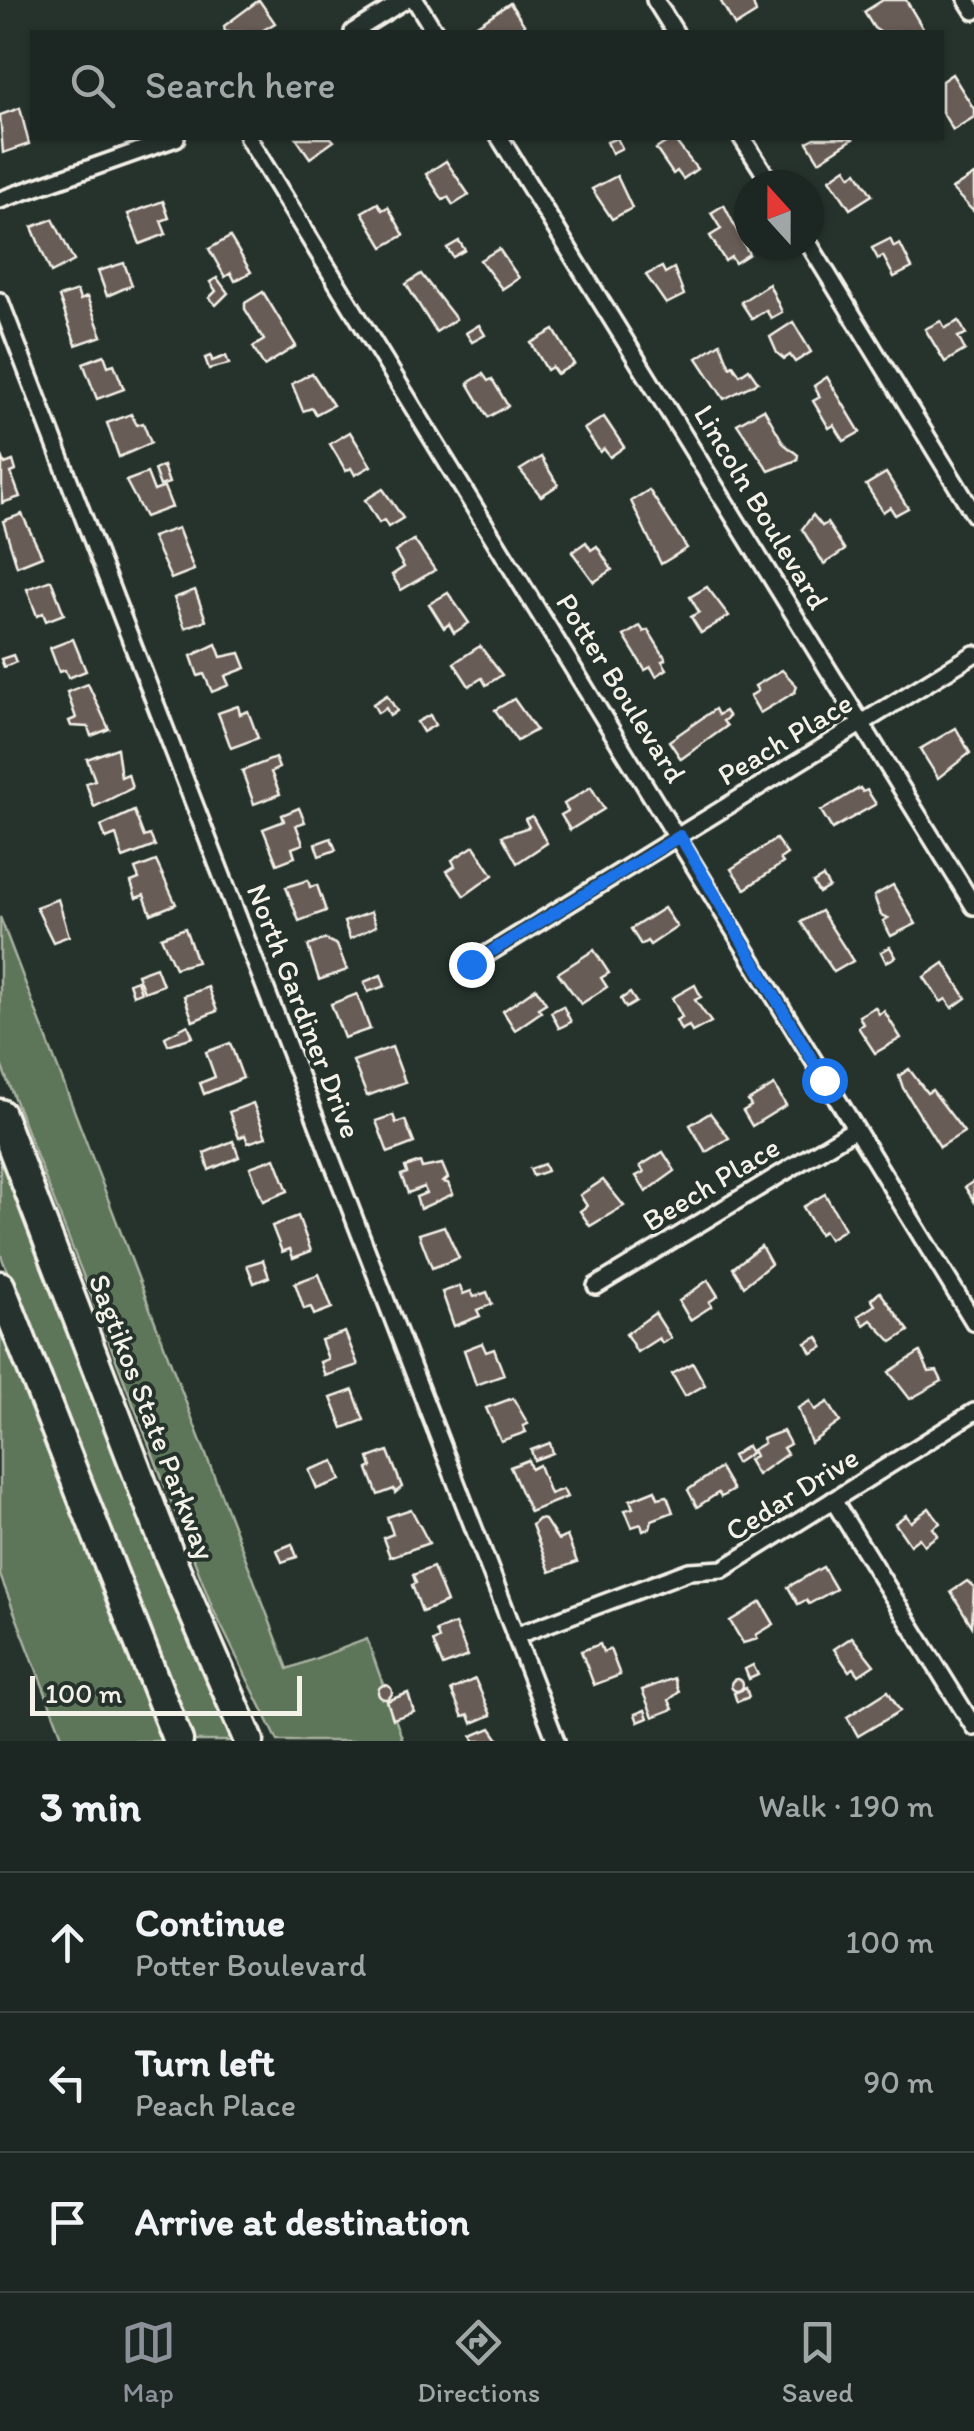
<!DOCTYPE html>
<html lang="en">
<head>
<meta charset="utf-8">
<style>
	body { margin:0; font-family:Itim,sans-serif; background:#252e2a; color:#f1f3f6 }
	.compass { position:absolute; left:734px; top:170px; width:90px; height:90px; border-radius:50%; background:#1c2622; box-shadow:0 2px 8px #0004; rotate:339deg }
	.scale { position:absolute; left:30px; bottom:25px; width:272px; box-sizing:border-box; padding-left:10px; border:5px solid #f4f1e8; border-top:0; font-size:28px; line-height:35px; white-space:nowrap; color:#f4f1e8; -webkit-text-stroke:8px #26332d; paint-order:stroke }
	.stop { position:absolute; width:30px; height:30px; margin:-22px; border:8px solid #1a73e8; border-radius:50%; background:#fff }
	.stop.end { background:#1a73e8; border-color:#fff; box-shadow:0 2px 10px #0008 }
	.list { margin:0; padding:0; list-style:none }
	h2 { display:flex; justify-content:space-between; align-items:center; height:130px; margin:0; padding:0 40px; font-size:42px }
	h2 small { font-size:32px; font-weight:400; color:#a0a5a5 }
	.list li { display:grid; grid-template-columns:65px 1fr auto; gap:30px; align-items:center; box-sizing:border-box; height:140px; padding:0 40px; border-top:2px solid #3a4340 }
	.list b { display:block; font-size:38px; white-space:nowrap }
	.list p { margin:0; font-size:32px; white-space:nowrap; color:#a0a5a5 }
	.list em { font-size:32px; font-style:normal; color:#a0a5a5 }
	.icon { flex:none; width:55px; height:55px; fill:none; stroke:currentColor; stroke-width:2; stroke-linecap:round; stroke-linejoin:round }
	.map { position:relative; flex:none; width:974px; height:1741px; overflow:hidden }
	.search { position:absolute; background:#1c2622; box-shadow:0 2px 8px #0004; left:30px; right:30px; top:30px; height:110px; display:flex; align-items:center; gap:25px; box-sizing:border-box; padding:0 35px; border-radius:0px; color:#a0a5a5; font-size:38px }
	.sheet { height:550px; background:#1c2622 }
	nav { display:flex; justify-content:space-around; align-items:center; box-sizing:border-box; height:140px; border-top:2px solid #3a4340; background:#1c2622; font-size:28px; color:#a0a5a5 }
	nav a { display:grid; justify-items:center; gap:5px }
	nav .on { color:#8c9099 }
	.map>svg:first-child { display:block }
	.green { fill:#5d7458; stroke:#a8b2a0; stroke-width:2.5 }
	.building { fill:#685c56; stroke:#f4f1e8; stroke-width:2.5 }
	.lines { fill:none; stroke-linecap:round; stroke-linejoin:round }
	.minor-casing { stroke:#f4f1e8; stroke-width:22 }
	.motorway-casing { stroke:#f4f1e8; stroke-width:35 }
	.minor { stroke:#26332d; stroke-width:15 }
	.motorway { stroke:#26332d; stroke-width:28 }
	.route { stroke:#1a73e8; stroke-width:12 }
	.labels { text-anchor:middle; stroke-width:8; stroke-linejoin:round; paint-order:stroke }
	.street-label { font-size:30px; fill:#f4f1e8; stroke:#26332d }
</style>
</head>
<body>
<div class="map">
<svg width="974" height="1741" viewBox="0 0 974 1741">
	<rect width="100%" height="100%" fill="#26332d"/>
	<filter id="ink" filterUnits="userSpaceOnUse"><feTurbulence type="fractalNoise" baseFrequency=".01" numOctaves="2"/><feDisplacementMap in="SourceGraphic" scale="20" xChannelSelector="R" yChannelSelector="G"/><feConvolveMatrix kernelMatrix="1 2 1 2 8 2 1 2 1" color-interpolation-filters="sRGB"/></filter>
	<g filter="url(#ink)">
		<g class="green">
			<path d="M0,917L288,1669L367,1639L403,1741H278L213,1609L0,1062Z"/>
			<path d="M0,1156L195,1657L235,1741H190L0,1253Z"/>
			<path d="M0,1326L149,1710L162,1741H64L0,1575Z"/>
		</g>
		<g class="building">
			<path d="M259,0L275,23L260,32H225L224,26Z"/>
			<path d="M720,0H752L756,13L735,26Z"/>
			<path d="M883,0H906L925,32H880L874,28L864,12Z"/>
			<path d="M510,3L525,26L515,32H477L474,27Z"/>
			<path d="M952,74L974,109V117L953,130L942,112V81Z"/>
			<path d="M20,108L29,144L3,153L0,115Z"/>
			<path d="M296,138H331L334,141L310,158Z"/>
			<path d="M617,138L622,148L612,153L607,142Z"/>
			<path d="M673,138L697,169L683,179L677,171L673,174L656,149Z"/>
			<path d="M815,138H852L853,139L819,161L807,142Z"/>
			<path d="M446,161L469,195L453,205L448,197L443,200L426,174Z"/>
			<path d="M846,168L851,176L857,172L872,195L850,209L830,179Z"/>
			<path d="M974,175V210L973,211L952,189Z"/>
			<path d="M617,176L632,208L612,219L592,189Z"/>
			<path d="M163,201L169,218L161,221L166,234L140,244L128,214Z"/>
			<path d="M378,203L382,210L388,207L404,235L383,247L362,212Z"/>
			<path d="M724,205L749,254L735,263L731,257L725,261L710,236L721,229L711,213Z"/>
			<path d="M53,219L74,261L51,273L32,227Z"/>
			<path d="M230,237L251,272L235,281L231,273L225,277L209,249Z"/>
			<path d="M890,239L894,247L900,244L912,268L894,277L883,256L878,259L872,248Z"/>
			<path d="M459,241L465,250L453,257L447,248Z"/>
			<path d="M499,249L519,278L502,289L480,260Z"/>
			<path d="M124,263L132,285L107,296L98,271Z"/>
			<path d="M662,267L665,273L674,268L684,295L666,304L646,275Z"/>
			<path d="M421,274L456,319L436,332L406,284Z"/>
			<path d="M217,278L228,293L216,305L209,298L216,291L210,282Z"/>
			<path d="M769,284L782,312L771,318L766,310L752,319L741,302Z"/>
			<path d="M77,291L80,300L87,297L102,336L76,345L59,297Z"/>
			<path d="M263,292L296,346L264,366L253,347L264,340L245,309V303Z"/>
			<path d="M941,321L945,328L959,321L966,334L958,337L965,350L945,362L925,329Z"/>
			<path d="M793,322L811,352L795,362L790,355L784,359L777,353L770,337Z"/>
			<path d="M479,325L485,335L472,342L466,333Z"/>
			<path d="M554,330L574,364L557,374L552,367L547,370L531,343Z"/>
			<path d="M720,343L730,367L733,365L740,375L749,369L758,382L724,399L697,358Z"/>
			<path d="M104,355L108,366L114,364L124,389L97,399L83,363Z"/>
			<path d="M211,356L212,361L226,356L229,364L209,369L205,358Z"/>
			<path d="M312,373L333,405L316,414L312,408L303,411L292,384Z"/>
			<path d="M483,374L488,381L492,379L508,406L488,417L468,383Z"/>
			<path d="M827,377L860,432L844,441L834,425L829,428L813,401L820,397L814,386Z"/>
			<path d="M764,409L784,444L798,455L797,460L769,471L737,424Z"/>
			<path d="M131,414L137,425L143,423L151,443L119,457L107,423Z"/>
			<path d="M604,417L624,447L610,457L604,449L600,452L584,429Z"/>
			<path d="M350,432L371,466L355,475L351,468L346,471L330,444Z"/>
			<path d="M2,456L5,464L13,461L16,471L11,473L20,497L2,503Z"/>
			<path d="M541,457L558,485L541,496L520,470Z"/>
			<path d="M163,466L169,483L160,486L154,470Z"/>
			<path d="M147,473L154,491L164,487L172,507L145,517L126,481Z"/>
			<path d="M886,473L908,508L895,515L890,507L883,512L866,485Z"/>
			<path d="M383,489L403,518L388,527L384,520L379,523L365,500Z"/>
			<path d="M649,490L687,548L661,564L631,501Z"/>
			<path d="M22,514L42,556L17,566L3,521Z"/>
			<path d="M813,515L822,526L827,523L845,550L824,564L802,529Z"/>
			<path d="M178,528L194,570L171,579L152,537Z"/>
			<path d="M414,540L435,570L401,590L392,575L404,567L395,552Z"/>
			<path d="M586,542L591,550L597,546L612,570L594,582L572,552Z"/>
			<path d="M51,580L64,614L46,621L43,613L37,616L27,589Z"/>
			<path d="M707,587L729,616L701,633L691,617L699,612L690,597Z"/>
			<path d="M195,590L206,620L185,628L174,598Z"/>
			<path d="M448,593L469,623L454,633L449,624L444,628L429,604Z"/>
			<path d="M640,626L644,632L648,630L666,659L662,661L667,669L656,676L651,667L645,670L624,636Z"/>
			<path d="M73,639L86,671L68,678L65,670L59,672L50,648Z"/>
			<path d="M216,644L221,657L240,653L246,668L225,676L229,685L212,692L204,674L198,676L191,656Z"/>
			<path d="M480,646L502,675L486,685L482,678L469,686L454,663Z"/>
			<path d="M13,655L16,662L4,667L1,659Z"/>
			<path d="M782,670L797,686L795,692L760,713L750,696L758,691L755,686Z"/>
			<path d="M88,684L109,729L91,736L88,727L71,726L69,721L76,718L67,692Z"/>
			<path d="M387,695L397,711L390,716L386,708L378,713L373,704Z"/>
			<path d="M514,699L536,730L517,741L495,710Z"/>
			<path d="M238,706L240,714L248,711L258,738L231,748L218,713Z"/>
			<path d="M715,709L718,715L725,711L729,717L723,721L727,726L681,759L669,741Z"/>
			<path d="M430,715L435,725L423,732L417,722Z"/>
			<path d="M956,728L970,753L938,778L920,749Z"/>
			<path d="M117,748L121,777L128,774L132,788L94,807L86,783L95,780L87,759Z"/>
			<path d="M275,758L279,768L271,772L280,794L254,804L242,771Z"/>
			<path d="M591,787L604,809L570,830L561,815L568,811L564,804Z"/>
			<path d="M860,788L863,792L867,790L876,804L832,829L821,811Z"/>
			<path d="M299,808L305,822L296,825L303,844L292,848L295,857L277,864L263,829L284,821L282,815Z"/>
			<path d="M134,811L144,837L150,835L155,846L123,858L116,835L106,839L101,826Z"/>
			<path d="M532,816L547,843L517,863L502,836L529,827L525,819Z"/>
			<path d="M331,838L336,850L319,856L315,844Z"/>
			<path d="M776,839L787,854L780,859L783,863L745,889L731,869Z"/>
			<path d="M474,846L493,875L464,896L447,871L455,866L452,860Z"/>
			<path d="M156,861L176,904L151,914L144,895L136,898L131,882L139,879L135,869Z"/>
			<path d="M823,877L829,887L819,893L813,883Z"/>
			<path d="M308,880L310,887L317,885L326,911L299,921L286,887Z"/>
			<path d="M893,885L916,924L891,936L883,921L888,918L881,915L874,896Z"/>
			<path d="M58,899L69,936L53,942L36,907Z"/>
			<path d="M664,908L677,927L650,945L647,941L641,945L631,929Z"/>
			<path d="M821,911L853,961L834,972L801,922Z"/>
			<path d="M371,912L376,926L350,939L344,922Z"/>
			<path d="M185,928L197,962L175,968L161,937Z"/>
			<path d="M325,939L337,945L347,970L319,980L308,946Z"/>
			<path d="M890,947L896,957L886,962L881,952Z"/>
			<path d="M594,950L609,973L601,978L607,987L581,1004L558,973Z"/>
			<path d="M944,963L966,998L952,1008L946,999L941,1002L924,977Z"/>
			<path d="M156,967L163,985L144,992L137,974Z"/>
			<path d="M381,975L385,986L368,992L364,982Z"/>
			<path d="M137,980L141,992L133,995L129,983Z"/>
			<path d="M695,985L701,997L695,1000L711,1022L692,1032L689,1026L681,1030L676,1020L682,1017L672,998Z"/>
			<path d="M208,987L217,1011L193,1021L184,996Z"/>
			<path d="M536,988L546,1003L538,1008L541,1012L515,1030L503,1011Z"/>
			<path d="M630,993L636,1002L626,1008L621,999Z"/>
			<path d="M357,994L370,1029L344,1038L331,1004Z"/>
			<path d="M563,1006L571,1022L559,1028L551,1012Z"/>
			<path d="M875,1007L879,1014L884,1011L901,1038L875,1053L858,1027L863,1024L859,1016Z"/>
			<path d="M188,1025L193,1037L168,1045L165,1037Z"/>
			<path d="M230,1043L243,1078L204,1094L200,1083L215,1077L206,1052Z"/>
			<path d="M392,1047L405,1082L367,1096L353,1061Z"/>
			<path d="M909,1069L927,1093L932,1090L964,1132L940,1147L903,1088L899,1076Z"/>
			<path d="M774,1085L786,1105L752,1126L743,1111L751,1106L748,1101Z"/>
			<path d="M253,1103L266,1137L248,1143L245,1135L239,1138L229,1112Z"/>
			<path d="M710,1113L729,1138L706,1152L690,1125Z"/>
			<path d="M393,1115L396,1123L405,1120L414,1143L388,1153L376,1121Z"/>
			<path d="M233,1141L239,1157L209,1170L204,1153Z"/>
			<path d="M663,1152L675,1171L646,1192L636,1176L644,1172L640,1166Z"/>
			<path d="M275,1158L288,1191L263,1201L250,1167Z"/>
			<path d="M420,1162L422,1168L442,1164L448,1178L443,1182L448,1183L453,1194L420,1209L416,1197L426,1193L424,1187L408,1193L401,1175L407,1173L405,1167Z"/>
			<path d="M544,1164L547,1171L533,1176L530,1169Z"/>
			<path d="M603,1180L624,1206L590,1226L580,1211L587,1206L580,1195Z"/>
			<path d="M974,1181V1201L965,1187Z"/>
			<path d="M825,1194L845,1229L829,1239L824,1231L819,1234L803,1207Z"/>
			<path d="M298,1216L311,1251L293,1258L290,1249L282,1252L272,1226Z"/>
			<path d="M444,1226L459,1258L432,1268L419,1234Z"/>
			<path d="M761,1246L771,1264L744,1286L733,1268Z"/>
			<path d="M263,1260L269,1277L254,1283L247,1265Z"/>
			<path d="M319,1274L332,1308L314,1315L311,1307L304,1309L295,1283Z"/>
			<path d="M708,1280L718,1296L709,1302L712,1306L690,1320L679,1301Z"/>
			<path d="M460,1286L463,1294L471,1291L474,1297L487,1292L492,1304L477,1310L480,1316L454,1326L442,1292Z"/>
			<path d="M880,1292L909,1331L892,1342L871,1320L864,1325L858,1316L875,1305L871,1299Z"/>
			<path d="M655,1313L671,1338L662,1343L659,1338L637,1352L626,1334Z"/>
			<path d="M345,1332L358,1365L325,1376L320,1362L328,1359L321,1340Z"/>
			<path d="M818,1337L823,1347L812,1353L806,1343Z"/>
			<path d="M482,1343L486,1352L494,1349L504,1375L476,1385L464,1350Z"/>
			<path d="M920,1352L929,1372L937,1371L942,1381L910,1399L889,1372Z"/>
			<path d="M693,1363L705,1385L685,1396L672,1374Z"/>
			<path d="M353,1390L364,1420L343,1428L331,1398Z"/>
			<path d="M513,1398L528,1424L523,1426L526,1432L501,1441L486,1408Z"/>
			<path d="M810,1401L815,1410L828,1402L840,1422L811,1443L798,1408Z"/>
			<path d="M783,1431L790,1444L783,1448L787,1454L757,1475L748,1460L755,1456L752,1450L764,1443L762,1439Z"/>
			<path d="M550,1443L553,1453L534,1460L531,1450Z"/>
			<path d="M747,1446L751,1453L736,1463L732,1456Z"/>
			<path d="M388,1451L402,1487L395,1493L394,1489L378,1495L368,1469L372,1467L369,1458Z"/>
			<path d="M528,1460L531,1469L539,1465L550,1494L563,1489L567,1497L530,1512L510,1467Z"/>
			<path d="M334,1461L341,1480L317,1489L309,1470Z"/>
			<path d="M720,1468L733,1490L721,1497L718,1493L697,1507L688,1490Z"/>
			<path d="M655,1490L658,1498L667,1496L673,1512L652,1520L650,1528L643,1531L641,1524L632,1527L625,1510L633,1508L630,1500Z"/>
			<path d="M929,1508L940,1523L933,1528L938,1535L924,1545L919,1538L910,1545L895,1523L906,1515L911,1522Z"/>
			<path d="M411,1509L429,1543L390,1557L383,1538L393,1534L387,1517Z"/>
			<path d="M538,1519L545,1520L558,1540L567,1536L577,1562L550,1572L532,1525Z"/>
			<path d="M292,1544L297,1557L282,1562L277,1550Z"/>
			<path d="M433,1567L447,1602L422,1612L412,1585L416,1583L413,1575Z"/>
			<path d="M823,1567L836,1589L809,1604L806,1600L798,1604L788,1587Z"/>
			<path d="M967,1581L974,1587L972,1626L951,1592Z"/>
			<path d="M761,1602L774,1624L756,1635L758,1639L743,1643L730,1621Z"/>
			<path d="M455,1624L468,1656L443,1666L433,1642L439,1639L436,1631Z"/>
			<path d="M852,1637L874,1665L859,1675L854,1668L849,1671L834,1649Z"/>
			<path d="M600,1644L603,1652L610,1649L620,1675L594,1685L581,1651Z"/>
			<path d="M753,1665L758,1675L749,1679L745,1669Z"/>
			<path d="M674,1678L679,1692L669,1700L673,1709L653,1717L642,1690Z"/>
			<circle cx="737" cy="1685" r="6"/>
			<path d="M475,1679L491,1715L472,1723L469,1715L463,1717L451,1690Z"/>
			<circle cx="385" cy="1692" r="7"/>
			<path d="M746,1688L749,1697L737,1702L734,1693Z"/>
			<path d="M888,1691L900,1711L858,1736L847,1717Z"/>
			<path d="M408,1693L414,1712L393,1719L387,1701Z"/>
			<path d="M645,1710L648,1718L638,1722L635,1714Z"/>
			<path d="M491,1728L500,1741H474L472,1736Z"/>
		</g>
		<g class="lines">
			<defs>
				<g id="minor">
					<path d="M415,0L435,32"/>
					<path d="M655,0L675,32"/>
					<path d="M967,0L974,11"/>
					<path d="M353,32L405,0"/>
					<path d="M248,138L974,1322"/>
					<path d="M500,138L974,906"/>
					<path d="M742,138L772,185"/>
					<path d="M0,200L176,138"/>
					<path d="M809,244L974,514"/>
					<path d="M0,301L556,1741"/>
					<path d="M471,964L974,654"/>
					<path d="M596,1286L855,1129"/>
					<path d="M833,1500L974,1727"/>
					<path d="M515,1636L689,1571L723,1569L974,1412"/>
				</g>
				<g id="motorway">
					<path d="M0,1114L169,1555L249,1741"/>
					<path d="M0,1286L178,1741"/>
				</g>
			</defs>
			<use href="#minor" class="minor-casing"/>
			<use href="#motorway" class="motorway-casing"/>
			<use href="#minor" class="minor"/>
			<use href="#motorway" class="motorway"/>
		</g>
	</g>
	<g class="lines" filter="url(#ink)">
		<path class="route" d="M471,964L680,836L824,1080"/>
	</g>
	<g class="labels">
		<g class="street-label">
			<text transform="translate(761 507) rotate(59)" y="10">Lincoln Boulevard</text>
			<text transform="translate(621 688) rotate(58)" y="10">Potter Boulevard</text>
			<text transform="translate(785 739) rotate(-31)" y="10">Peach Place</text>
			<text transform="translate(304 1011) rotate(69)" y="10">North Gardiner Drive</text>
			<text transform="translate(711 1184) rotate(-31)" y="10">Beech Place</text>
			<text transform="translate(152 1417) rotate(69)" y="10">Sagtikos State Parkway</text>
			<text transform="translate(792 1494) rotate(-32)" y="10">Cedar Drive</text>
		</g>
	</g>
</svg>
<svg class="compass" viewBox="-18 -18 36 36"><path d="M0-13l5 13h-10z" fill="#e53935"/><path d="M0 13l5-13h-10z" fill="#a0a5a5"/></svg>
<div class="scale">100 m</div>
<div class="stop" style="left:824px;top:1080px"></div>
<div class="stop end" style="left:471px;top:964px"></div>
<div class="search"><svg class="icon" aria-label="search" viewBox="0 0 24 24"><circle cx="10" cy="10" r="6"/><path d="M15 15l6 6"/></svg>Search here</div>
</div>
<section class="sheet">
<h2>3 min<small>Walk · 190 m</small></h2>
<ul class="list">
<li><svg class="icon" aria-label="ahead" viewBox="0 0 24 24"><path d="M12 20V5M6 11l6-6 6 6"/></svg><div><b>Continue</b><p>Potter Boulevard</p></div><em>100 m</em></li>
<li><svg class="icon" aria-label="left" viewBox="0 0 24 24"><path d="M17 20v-9H6M10 6l-5 5 5 5"/></svg><div><b>Turn left</b><p>Peach Place</p></div><em>90 m</em></li>
<li><svg class="icon" aria-label="arrive" viewBox="0 0 24 24"><path d="M6 21V4h12l-3 4 3 4H6"/></svg><div><b>Arrive at destination</b></div></li>
</ul>
</section>
<nav>
<a class="on"><svg class="icon" aria-label="map" viewBox="0 0 24 24"><path d="M3 6l6-2 6 2 6-2v14l-6 2-6-2-6 2zM9 4v14M15 6v14"/></svg>Map</a>
<a><svg class="icon" aria-label="directions" viewBox="0 0 24 24"><path d="M12 3l9 9-9 9-9-9zM9 14v-3h6M13 9l2 2-2 2"/></svg>Directions</a>
<a><svg class="icon" aria-label="saved" viewBox="0 0 24 24"><path d="M7 4h10v16l-5-4-5 4z"/></svg>Saved</a>
</nav>
</body>
</html>
